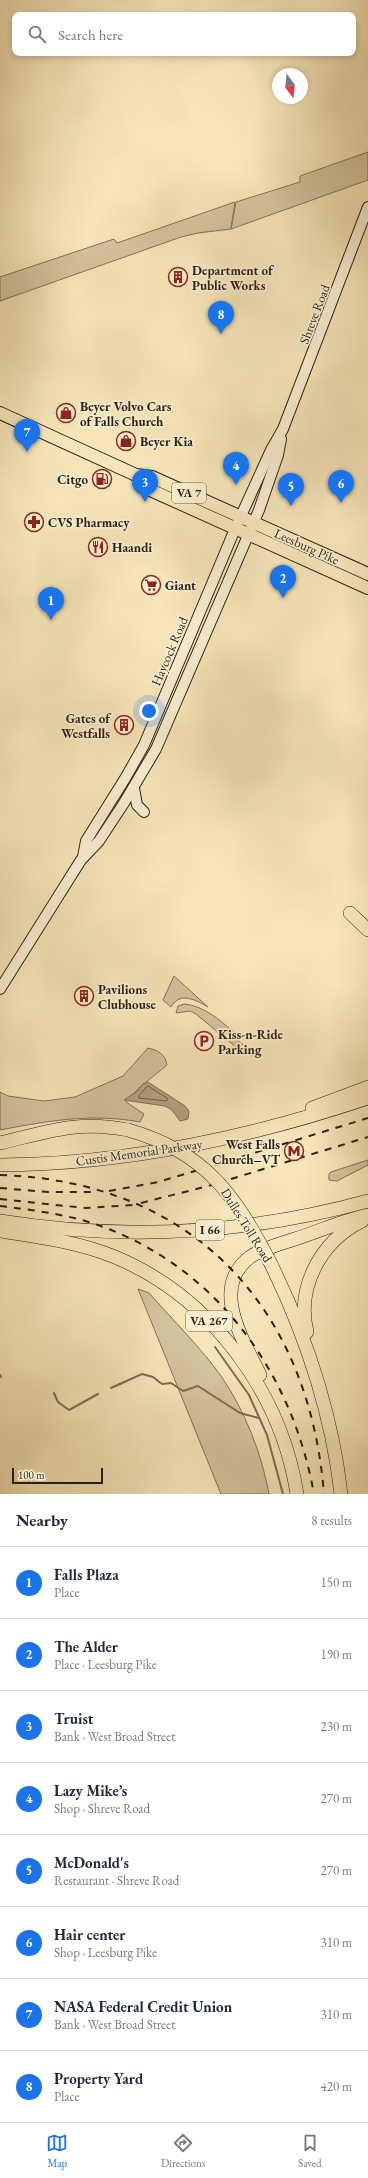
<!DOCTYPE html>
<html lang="en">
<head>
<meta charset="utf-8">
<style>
	body { margin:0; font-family:"EB Garamond",serif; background:#f2f2f3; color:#1f2937 }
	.compass { position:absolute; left:272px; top:68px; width:36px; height:36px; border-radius:50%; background:#fff; box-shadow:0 2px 6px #0003; rotate:165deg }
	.scale { position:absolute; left:12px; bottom:10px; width:91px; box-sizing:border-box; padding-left:4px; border:2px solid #2a1e13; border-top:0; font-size:11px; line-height:14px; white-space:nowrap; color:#2a1e13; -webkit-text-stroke:3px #f9eed1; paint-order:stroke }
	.you { position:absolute; left:149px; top:711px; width:14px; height:14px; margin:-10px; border:3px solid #fff; border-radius:50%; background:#1a73e8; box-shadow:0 0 0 6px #1a73e833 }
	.badge { display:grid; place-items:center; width:26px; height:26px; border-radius:50%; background:#1a73e8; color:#fff; font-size:13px; font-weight:700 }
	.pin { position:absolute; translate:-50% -33px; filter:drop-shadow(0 1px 2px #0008) }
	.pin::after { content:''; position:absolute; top:21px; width:14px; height:12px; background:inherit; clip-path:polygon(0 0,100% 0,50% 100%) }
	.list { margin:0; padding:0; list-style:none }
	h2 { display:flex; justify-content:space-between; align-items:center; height:52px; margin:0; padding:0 16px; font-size:17px }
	h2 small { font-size:13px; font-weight:400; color:#747a83 }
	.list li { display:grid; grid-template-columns:26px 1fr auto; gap:12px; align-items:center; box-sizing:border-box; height:72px; padding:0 16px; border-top:1px solid #e0e1e3 }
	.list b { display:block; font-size:15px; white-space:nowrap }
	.list p { margin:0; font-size:13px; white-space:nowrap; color:#747a83 }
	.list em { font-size:13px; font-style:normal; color:#747a83 }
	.icon { flex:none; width:22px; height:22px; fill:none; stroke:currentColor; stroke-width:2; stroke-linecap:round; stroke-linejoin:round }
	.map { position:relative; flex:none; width:368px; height:1494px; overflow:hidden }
	.search { position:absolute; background:#fff; box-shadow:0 2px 6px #0003; left:12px; right:12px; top:12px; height:44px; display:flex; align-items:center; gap:10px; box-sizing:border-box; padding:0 14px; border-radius:8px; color:#747a83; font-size:15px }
	.sheet { height:628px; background:#fff }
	nav { display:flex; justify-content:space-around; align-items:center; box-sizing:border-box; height:56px; border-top:1px solid #e0e1e3; background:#fff; font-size:11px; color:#747a83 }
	nav a { display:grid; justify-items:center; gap:2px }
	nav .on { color:#1a73e8 }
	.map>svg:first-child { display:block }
	.green { fill:#d3c39c; stroke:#7e7058 }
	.water { fill:#b1a180; stroke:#7b6d54 }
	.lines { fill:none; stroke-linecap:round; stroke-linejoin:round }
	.shore { stroke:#6e604a; stroke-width:1 }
	.stream { stroke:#7b6d54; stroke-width:2 }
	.secondary-casing { stroke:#2a1e13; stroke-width:12 }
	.primary-casing { stroke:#2a1e13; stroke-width:14 }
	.highway-casing { stroke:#2a1e13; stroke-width:14 }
	.secondary { stroke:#f9eed1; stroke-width:10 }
	.primary { stroke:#f6e5b8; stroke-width:12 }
	.highway { stroke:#f6e5b8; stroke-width:13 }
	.rail { stroke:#2a1e13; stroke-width:2; stroke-dasharray:7 7; stroke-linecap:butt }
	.highway-bridge-casing { stroke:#2a1e13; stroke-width:14; stroke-linecap:butt }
	.highway-bridge { stroke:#f6e5b8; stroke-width:13 }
	.labels { text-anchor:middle; stroke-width:3.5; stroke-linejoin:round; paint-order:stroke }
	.shield { fill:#f9eed1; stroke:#685c4c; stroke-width:1 }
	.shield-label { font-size:12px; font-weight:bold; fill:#2a1e13 }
	.poi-label { font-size:13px; font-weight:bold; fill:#2a1e13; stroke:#f9eed1; text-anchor:start }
	.street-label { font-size:13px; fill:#2a1e13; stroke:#f9eed1 }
</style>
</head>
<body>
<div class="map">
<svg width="368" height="1494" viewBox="0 0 368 1494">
	<rect width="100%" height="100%" fill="#f6e5b8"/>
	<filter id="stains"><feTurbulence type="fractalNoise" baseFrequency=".005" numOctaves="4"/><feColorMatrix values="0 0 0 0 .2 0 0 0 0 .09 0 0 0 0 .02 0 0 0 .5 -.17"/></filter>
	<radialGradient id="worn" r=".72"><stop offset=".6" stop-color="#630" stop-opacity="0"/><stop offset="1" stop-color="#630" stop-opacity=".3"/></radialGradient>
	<g class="green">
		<path d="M368,152V180L231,229L198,233L181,237L0,301V277L114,239L117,243L235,202L231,229L236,202L300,182V176Z"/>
		<path d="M174,976L208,1007C196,1000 180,991 171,1007L163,1000Z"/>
		<path d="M184,1004C205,1006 222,1022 237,1035L236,1039L253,1053L252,1056L238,1047L237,1048L196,1014L190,1011L176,1013L178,1006Z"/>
		<path d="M148,1048C158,1050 166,1055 167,1065C153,1077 138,1087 126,1102L144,1114L140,1122C92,1113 47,1121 0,1130V1092L8,1096L44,1101L75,1097L123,1076Z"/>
		<path d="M368,1160V1165L337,1181L329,1180V1174L331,1172Z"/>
		<path d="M138,1289L149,1293C172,1319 201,1348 221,1376C245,1411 261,1452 269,1494H221Z"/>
	</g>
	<path class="water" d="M148,1082L185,1106L189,1111L188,1119L180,1121L172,1110L165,1106L124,1100L136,1092L143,1084Z"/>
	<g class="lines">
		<path class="shore" d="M148,1086L167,1098V1101L139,1098V1096Z"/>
		<g class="stream">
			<path d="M215,1347L249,1395L267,1435L283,1494"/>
			<path d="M0,1375L1,1377"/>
			<path d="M111,1388L142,1374L153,1377L162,1384L171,1383L183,1391L198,1386L240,1413L259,1418"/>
			<path d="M54,1393L58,1402L69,1410L98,1394"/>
		</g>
		<defs>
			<g id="secondary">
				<path d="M134,788L137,805L144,812"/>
				<path d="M83,857L86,841L126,777L144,745L235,529L271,450L283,429L368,207"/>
				<path d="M0,989L81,860L99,841L124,803L156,749L259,510L278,455L281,439"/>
			</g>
			<g id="primary">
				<path d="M0,413L136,475L152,477L368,574"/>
				<path d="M136,475L146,488L368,588"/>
			</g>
			<g id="highway">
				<path d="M350,913L368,930"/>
				<path d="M312,1108L368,1087"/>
				<path d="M0,1143C48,1132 77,1120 128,1130"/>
				<path d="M0,1165C127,1164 248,1138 368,1098"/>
				<path d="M0,1221C124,1241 247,1234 368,1201"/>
				<path d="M0,1231C39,1237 78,1242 115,1257C211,1297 281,1392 297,1494"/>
				<path d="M271,1264C306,1336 332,1414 341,1494"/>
				<path d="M307,1332C296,1287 321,1241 362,1221"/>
				<path d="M260,1375C244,1341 209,1288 250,1257C263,1248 280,1244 295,1239C320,1231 343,1220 368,1215"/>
			</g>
		</defs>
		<use href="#secondary" class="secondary-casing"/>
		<use href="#primary" class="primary-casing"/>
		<use href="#highway" class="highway-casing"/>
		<use href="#secondary" class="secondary"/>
		<use href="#primary" class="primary"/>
		<use href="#highway" class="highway"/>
		<g class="rail">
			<path d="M215,1165L368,1118"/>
			<path d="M0,1175C192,1181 309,1306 324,1494"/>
			<path d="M231,1179L368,1137"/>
			<path d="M0,1188L48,1192H98"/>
			<path d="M109,1191L158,1182L202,1169"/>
			<path d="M0,1199L85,1208L133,1205"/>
			<path d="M141,1203L216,1184"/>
			<path d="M0,1206C32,1210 65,1214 95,1224C215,1265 292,1371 314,1494"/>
		</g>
		<defs>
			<path id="highway-bridge" d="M128,1130C206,1152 235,1195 271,1264"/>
		</defs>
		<use href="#highway-bridge" class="highway-bridge-casing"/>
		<use href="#highway-bridge" class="highway-bridge"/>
	</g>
	<defs>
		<symbol id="building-ring" viewBox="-11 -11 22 22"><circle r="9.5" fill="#f9eed1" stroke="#8f2418" stroke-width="1.5"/><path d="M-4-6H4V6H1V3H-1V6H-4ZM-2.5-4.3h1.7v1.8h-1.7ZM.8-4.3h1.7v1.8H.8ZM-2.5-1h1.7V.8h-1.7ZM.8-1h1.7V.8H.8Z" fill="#8f2418"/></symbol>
		<symbol id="shop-ring" viewBox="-11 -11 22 22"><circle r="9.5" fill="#f9eed1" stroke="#8f2418" stroke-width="1.5"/><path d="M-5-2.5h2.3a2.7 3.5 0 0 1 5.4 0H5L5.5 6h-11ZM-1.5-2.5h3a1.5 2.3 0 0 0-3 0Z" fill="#8f2418"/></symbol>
		<symbol id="fuel-ring" viewBox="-11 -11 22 22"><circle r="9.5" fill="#f9eed1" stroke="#8f2418" stroke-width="1.5"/><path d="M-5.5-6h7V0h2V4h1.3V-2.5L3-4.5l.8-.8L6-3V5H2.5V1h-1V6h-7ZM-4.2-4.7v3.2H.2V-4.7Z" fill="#8f2418"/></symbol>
		<symbol id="pharmacy-ring" viewBox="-11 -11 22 22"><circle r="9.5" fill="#f9eed1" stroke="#8f2418" stroke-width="1.5"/><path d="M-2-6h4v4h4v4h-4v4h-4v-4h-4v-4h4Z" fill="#8f2418"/></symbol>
		<symbol id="restaurant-ring" viewBox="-11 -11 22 22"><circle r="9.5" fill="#f9eed1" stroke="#8f2418" stroke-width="1.5"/><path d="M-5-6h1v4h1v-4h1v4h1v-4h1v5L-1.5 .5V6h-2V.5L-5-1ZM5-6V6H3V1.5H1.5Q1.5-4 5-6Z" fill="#8f2418"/></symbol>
		<symbol id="supermarket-ring" viewBox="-11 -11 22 22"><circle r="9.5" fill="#f9eed1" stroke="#8f2418" stroke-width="1.5"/><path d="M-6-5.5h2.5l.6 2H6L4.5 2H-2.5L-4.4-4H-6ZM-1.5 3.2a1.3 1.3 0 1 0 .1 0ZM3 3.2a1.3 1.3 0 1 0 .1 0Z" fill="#8f2418"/></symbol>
		<symbol id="parking-ring" viewBox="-11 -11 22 22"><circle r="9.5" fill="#f9eed1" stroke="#8f2418" stroke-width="1.5"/><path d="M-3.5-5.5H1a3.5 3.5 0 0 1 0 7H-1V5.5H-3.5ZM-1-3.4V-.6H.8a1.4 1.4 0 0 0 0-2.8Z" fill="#8f2418"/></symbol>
		<symbol id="metro-ring" viewBox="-11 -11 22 22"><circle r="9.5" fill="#f9eed1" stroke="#8f2418" stroke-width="1.5"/><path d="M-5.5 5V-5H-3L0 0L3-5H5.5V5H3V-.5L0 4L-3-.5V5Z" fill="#8f2418"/></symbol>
	</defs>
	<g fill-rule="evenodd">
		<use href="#building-ring" x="167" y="266" width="22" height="22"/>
		<use href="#shop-ring" x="55" y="402" width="22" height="22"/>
		<use href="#shop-ring" x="115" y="430" width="22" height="22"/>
		<use href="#fuel-ring" x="91" y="468" width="22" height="22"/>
		<use href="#pharmacy-ring" x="23" y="511" width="22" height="22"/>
		<use href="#restaurant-ring" x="87" y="536" width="22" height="22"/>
		<use href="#supermarket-ring" x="140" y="574" width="22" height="22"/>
		<use href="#building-ring" x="113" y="714" width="22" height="22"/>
		<use href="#building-ring" x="73" y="985" width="22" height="22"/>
		<use href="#parking-ring" x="193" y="1030" width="22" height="22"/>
		<use href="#metro-ring" x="283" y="1140" width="22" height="22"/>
	</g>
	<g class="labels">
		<g class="shield">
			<rect x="172" y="483" width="34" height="20" rx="3"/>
			<rect x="196" y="1220" width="28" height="20" rx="3"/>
			<rect x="186" y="1311" width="46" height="20" rx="3"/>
		</g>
		<g class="shield-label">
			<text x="189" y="497">VA 7</text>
			<text x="210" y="1234">I 66</text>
			<text x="209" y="1325">VA 267</text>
		</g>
		<g class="poi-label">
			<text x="192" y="275">Department of<tspan x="192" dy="15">Public Works</tspan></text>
			<text x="80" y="411">Beyer Volvo Cars<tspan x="80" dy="15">of Falls Church</tspan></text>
			<text x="140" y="446">Beyer Kia</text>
			<text x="88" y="484" text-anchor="end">Citgo</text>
			<text x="48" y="527">CVS Pharmacy</text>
			<text x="112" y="552">Haandi</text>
			<text x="165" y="590">Giant</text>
			<text x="110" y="723" text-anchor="end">Gates of<tspan x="110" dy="15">Westfalls</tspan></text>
			<text x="98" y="994">Pavilions<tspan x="98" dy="15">Clubhouse</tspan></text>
			<text x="218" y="1039">Kiss-n-Ride<tspan x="218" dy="15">Parking</tspan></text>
			<text x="280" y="1149" text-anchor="end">West Falls<tspan x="280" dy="15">Church–VT</tspan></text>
		</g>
		<g class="street-label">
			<text transform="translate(314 314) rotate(-69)" y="5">Shreve Road</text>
			<text transform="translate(307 546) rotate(24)" y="5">Leesburg Pike</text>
			<text transform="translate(169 651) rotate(-67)" y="5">Haycock Road</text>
			<text transform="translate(139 1152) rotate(-8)" y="5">Custis Memorial Parkway</text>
			<text transform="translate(247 1225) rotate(58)" y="5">Dulles Toll Road</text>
		</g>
	</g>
	<rect width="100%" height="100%" filter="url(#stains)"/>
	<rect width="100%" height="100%" fill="url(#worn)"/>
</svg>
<svg class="compass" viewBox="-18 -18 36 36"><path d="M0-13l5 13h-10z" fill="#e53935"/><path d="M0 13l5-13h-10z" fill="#747a83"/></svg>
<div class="scale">100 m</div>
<div class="you"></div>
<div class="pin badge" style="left:51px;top:620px">1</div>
<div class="pin badge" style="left:283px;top:598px">2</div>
<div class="pin badge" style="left:145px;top:502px">3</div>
<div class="pin badge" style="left:236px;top:485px">4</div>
<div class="pin badge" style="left:291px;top:506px">5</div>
<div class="pin badge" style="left:341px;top:503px">6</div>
<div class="pin badge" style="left:27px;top:452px">7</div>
<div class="pin badge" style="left:221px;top:334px">8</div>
<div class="search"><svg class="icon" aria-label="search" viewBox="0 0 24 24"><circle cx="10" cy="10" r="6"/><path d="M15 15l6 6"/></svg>Search here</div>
</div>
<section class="sheet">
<h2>Nearby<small>8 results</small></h2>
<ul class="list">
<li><span class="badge">1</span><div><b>Falls Plaza</b><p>Place</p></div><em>150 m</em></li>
<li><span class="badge">2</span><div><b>The Alder</b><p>Place · Leesburg Pike</p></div><em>190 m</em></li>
<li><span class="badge">3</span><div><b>Truist</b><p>Bank · West Broad Street</p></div><em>230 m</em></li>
<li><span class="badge">4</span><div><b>Lazy Mike’s</b><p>Shop · Shreve Road</p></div><em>270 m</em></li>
<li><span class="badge">5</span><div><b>McDonald's</b><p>Restaurant · Shreve Road</p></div><em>270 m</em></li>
<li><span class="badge">6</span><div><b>Hair center</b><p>Shop · Leesburg Pike</p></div><em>310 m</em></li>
<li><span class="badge">7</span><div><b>NASA Federal Credit Union</b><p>Bank · West Broad Street</p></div><em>310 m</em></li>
<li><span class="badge">8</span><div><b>Property Yard</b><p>Place</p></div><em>420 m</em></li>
</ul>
</section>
<nav>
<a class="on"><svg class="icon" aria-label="map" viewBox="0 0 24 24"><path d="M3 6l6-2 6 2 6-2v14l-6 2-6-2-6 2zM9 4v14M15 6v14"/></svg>Map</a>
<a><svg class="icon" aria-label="directions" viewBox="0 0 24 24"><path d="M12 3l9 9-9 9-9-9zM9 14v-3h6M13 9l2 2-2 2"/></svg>Directions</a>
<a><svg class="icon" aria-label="saved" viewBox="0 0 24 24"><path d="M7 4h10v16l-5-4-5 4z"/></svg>Saved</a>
</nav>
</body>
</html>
